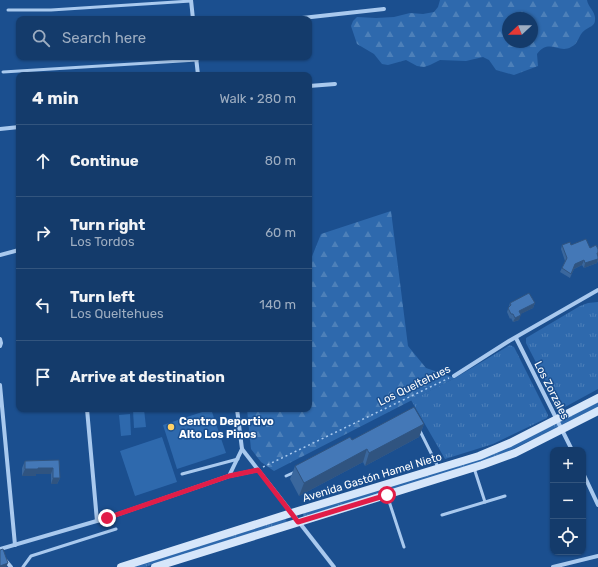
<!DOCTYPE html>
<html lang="en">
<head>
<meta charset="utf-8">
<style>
	body { margin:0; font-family:Rubik,sans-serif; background:#1d4271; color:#f1f3f6 }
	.controls { position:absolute; right:12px; bottom:12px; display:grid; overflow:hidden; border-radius:8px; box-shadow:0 1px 3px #0004 }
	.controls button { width:36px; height:36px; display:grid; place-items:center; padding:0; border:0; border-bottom:1px solid #33557e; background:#143b6b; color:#f1f3f6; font:20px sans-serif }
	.compass { position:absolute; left:502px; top:12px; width:36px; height:36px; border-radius:50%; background:#143b6b; box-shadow:0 1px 3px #0004; rotate:248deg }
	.stop { position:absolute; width:12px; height:12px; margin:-9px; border:3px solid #e11d48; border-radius:50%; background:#fff }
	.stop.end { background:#e11d48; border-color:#fff; box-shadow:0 1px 4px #0008 }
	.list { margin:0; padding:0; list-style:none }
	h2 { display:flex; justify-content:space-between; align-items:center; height:52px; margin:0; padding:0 16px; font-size:17px }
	h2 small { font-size:13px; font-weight:400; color:#9dadc1 }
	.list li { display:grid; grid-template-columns:26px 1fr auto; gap:12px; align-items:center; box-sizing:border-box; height:72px; padding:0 16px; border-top:1px solid #33557e }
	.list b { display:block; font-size:15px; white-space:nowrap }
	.list p { margin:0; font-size:13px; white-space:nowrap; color:#9dadc1 }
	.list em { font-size:13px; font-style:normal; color:#9dadc1 }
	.icon { flex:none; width:22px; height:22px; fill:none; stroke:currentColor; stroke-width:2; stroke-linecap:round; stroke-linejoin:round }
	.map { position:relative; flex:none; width:598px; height:567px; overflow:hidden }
	.search { position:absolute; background:#143b6b; box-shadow:0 1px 3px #0004; left:16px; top:16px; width:296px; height:44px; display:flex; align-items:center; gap:10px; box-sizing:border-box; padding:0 14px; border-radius:8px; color:#9dadc1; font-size:15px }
	.panel { position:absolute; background:#143b6b; box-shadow:0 1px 3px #0004; left:16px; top:72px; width:296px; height:340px; border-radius:8px }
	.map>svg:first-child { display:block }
	.grass { fill:url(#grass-tufts) }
	.forest { fill:url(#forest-firs); fill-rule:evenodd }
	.pitch { fill:#2e69ad }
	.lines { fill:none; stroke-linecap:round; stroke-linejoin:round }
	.path { stroke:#a9c9ee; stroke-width:1.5; stroke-dasharray:2 3; stroke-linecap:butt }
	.service { stroke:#a9c9ee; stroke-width:3 }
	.minor { stroke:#a9c9ee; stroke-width:4 }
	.secondary { stroke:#d6e6fa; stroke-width:8 }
	.wall { fill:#3a679d }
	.shaded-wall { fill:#305480 }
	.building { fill:#4478b7; stroke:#305480 }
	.route { stroke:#e11d48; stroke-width:5 }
	.poi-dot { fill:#ffd166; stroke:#1b4f8f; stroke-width:1.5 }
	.labels { text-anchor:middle; stroke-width:3; stroke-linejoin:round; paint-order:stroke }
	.street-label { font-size:11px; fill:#fff; stroke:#1b4f8f }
	.poi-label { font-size:11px; font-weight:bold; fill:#fff; stroke:#1b4f8f; text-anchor:start }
</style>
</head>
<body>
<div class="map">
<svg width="598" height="567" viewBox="0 0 598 567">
	<defs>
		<pattern id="grass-tufts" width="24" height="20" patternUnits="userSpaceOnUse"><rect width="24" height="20" fill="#2e69ad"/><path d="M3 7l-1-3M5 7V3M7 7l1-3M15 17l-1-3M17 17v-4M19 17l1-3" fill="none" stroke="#4d80b9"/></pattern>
		<pattern id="forest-firs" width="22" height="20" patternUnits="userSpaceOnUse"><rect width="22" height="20" fill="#2e69ad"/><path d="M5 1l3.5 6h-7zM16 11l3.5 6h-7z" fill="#4d80b9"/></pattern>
	</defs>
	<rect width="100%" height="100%" fill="#1b4f8f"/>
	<g class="grass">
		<path d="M598,302V389L565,407H561L558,405L526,343V338L580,306L588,303Z"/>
		<path d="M510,345L514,347L548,415L547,418L493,444L445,459L411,400L455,378Z"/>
		<path d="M598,402V407L511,450L473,465L304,517L303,516V513L510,447Z"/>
		<path d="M285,518L287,522L145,567H130Z"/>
	</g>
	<g class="forest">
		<path d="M440,0H587C588,7 596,12 595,20C595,26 589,27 585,30C578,35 579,44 571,47C559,54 549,38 537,54L538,66L514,75L496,70L489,60L483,57L466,61L440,60L430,65L424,67L417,66L406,60L388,65L382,64L374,54L357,44L351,26L353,21L357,17L376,18L394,17L410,13L423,14L434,12L438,7ZM508,18H532V42H508Z"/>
		<path d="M391,211L408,346L426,368L455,378L274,471L261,462L251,449L247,409H309V264L321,234Z"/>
	</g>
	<g class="pitch">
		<path d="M144,409L146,427L134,428L133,410Z"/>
		<path d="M211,409L226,453L177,469L163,425Z"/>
		<path d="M130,414L131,435L121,436L119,415Z"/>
		<path d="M162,437L177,482L135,496L120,451Z"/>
	</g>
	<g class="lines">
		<path class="path" d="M263,467L449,378"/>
		<g class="service">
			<path d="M8,10H51L191,1"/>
			<path d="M3,72L197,60"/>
			<path d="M419,429L438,467"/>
			<path d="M474,468L485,502"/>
			<path d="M182,474L238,459"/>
			<path d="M286,476L295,472"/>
			<path d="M387,495L404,547"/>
			<path d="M442,515L505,496"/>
			<path d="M23,567L31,556L116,529"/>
		</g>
		<g class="minor">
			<path d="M191,0L193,19"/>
			<path d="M293,19L384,9"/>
			<path d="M196,57L198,75"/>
			<path d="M309,86L335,84"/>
			<path d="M0,129L19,127"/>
			<path d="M0,255L19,250"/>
			<path d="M516,338L572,450"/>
			<path d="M0,339L1,343L0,346"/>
			<path d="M454,376L509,341L598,290"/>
			<path d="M0,385L15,545"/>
			<path d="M87,409L97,521"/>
			<path d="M237,409L242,449"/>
			<path d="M242,449L334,567"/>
			<path d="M583,473L598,505"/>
			<path d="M229,476L258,470"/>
			<path d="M0,549L107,518L229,476L242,449"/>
			<path d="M0,554L11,567"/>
			<path d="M553,567L598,556"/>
		</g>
		<g class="secondary">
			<path d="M121,567L285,515L479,456L510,443L598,398"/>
			<path d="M155,567L482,465L515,453L598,411"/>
		</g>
	</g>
	<g class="wall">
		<path d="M562,245H571L598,249V261L597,263L584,268L582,265L574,269L570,278L560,272L565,261L561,249Z"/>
		<path d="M510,303H535L533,308L520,314L519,320L513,322L511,318L510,319L507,312Z"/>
		<path d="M424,424L419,437L365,466L363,462L299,496L290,479L295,466L352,440Z"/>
		<path d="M59,460L60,478L57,484H51V474H36V476H22V468L25,461Z"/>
	</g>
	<g class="shaded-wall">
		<path d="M598,259L597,263L584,268L585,263Z"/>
		<path d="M584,260L582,265L574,269L570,278L575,264Z"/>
		<path d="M535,303L533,308L517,316L519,311Z"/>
		<path d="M521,315L519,320L513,322L515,318Z"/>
		<path d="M424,424L419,437L365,466L369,453Z"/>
		<path d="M367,449L363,462L299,496L304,483Z"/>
		<path d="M38,468H53L51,474H36V476H22L25,469Z"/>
		<path d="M53,478H60L57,484H51Z"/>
		<path d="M8,563L6,567H0V566Z"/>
	</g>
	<g class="building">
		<path d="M586,239L590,248L596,245L598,249V253H597L598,257V259L585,263L584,260L575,264L571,274L562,268L567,258L562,245L570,242L571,245Z"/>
		<path d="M529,293L535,303L519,311L521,315L515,318L513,314H511L508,308L511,305L510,303Z"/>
		<path d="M414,407L424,424L369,453L367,449L304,483L295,466L350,437L352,440Z"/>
		<path d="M59,460L60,478H53V468H38V469H25V461Z"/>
		<path d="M3,549L8,563L0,566V550Z"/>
	</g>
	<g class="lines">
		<path class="route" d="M107,518L229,476L258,470L298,522L387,495"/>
	</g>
	<circle class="poi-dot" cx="171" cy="427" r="4"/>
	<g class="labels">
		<g class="street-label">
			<text transform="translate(414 385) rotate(-26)" y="4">Los Queltehues</text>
			<text transform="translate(552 390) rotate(63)" y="4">Los Zorzales</text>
			<text transform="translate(372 477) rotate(-17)" y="4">Avenida Gastón Hamel Nieto</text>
		</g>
		<g class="poi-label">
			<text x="179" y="425">Centro Deportivo<tspan x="179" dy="13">Alto Los Pinos</tspan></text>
		</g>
	</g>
</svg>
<div class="controls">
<button>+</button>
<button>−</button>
<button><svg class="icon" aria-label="locate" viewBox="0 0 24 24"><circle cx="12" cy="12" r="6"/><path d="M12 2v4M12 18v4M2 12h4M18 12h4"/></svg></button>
</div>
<svg class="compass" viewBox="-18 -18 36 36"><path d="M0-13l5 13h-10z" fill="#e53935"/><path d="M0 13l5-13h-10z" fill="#9dadc1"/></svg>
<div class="stop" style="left:387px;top:495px"></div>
<div class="stop end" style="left:107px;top:518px"></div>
<div class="search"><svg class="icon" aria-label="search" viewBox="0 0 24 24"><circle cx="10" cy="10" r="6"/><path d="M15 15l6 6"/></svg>Search here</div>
<section class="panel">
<h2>4 min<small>Walk · 280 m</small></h2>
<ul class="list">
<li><svg class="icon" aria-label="ahead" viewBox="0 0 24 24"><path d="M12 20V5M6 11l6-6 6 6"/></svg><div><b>Continue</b></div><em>80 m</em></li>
<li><svg class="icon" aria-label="right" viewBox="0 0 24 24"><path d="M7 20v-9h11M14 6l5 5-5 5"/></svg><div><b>Turn right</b><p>Los Tordos</p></div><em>60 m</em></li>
<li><svg class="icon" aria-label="left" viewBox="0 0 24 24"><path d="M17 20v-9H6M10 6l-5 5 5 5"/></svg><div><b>Turn left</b><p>Los Queltehues</p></div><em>140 m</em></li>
<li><svg class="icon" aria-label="arrive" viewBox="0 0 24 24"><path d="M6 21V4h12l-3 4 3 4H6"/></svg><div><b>Arrive at destination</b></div></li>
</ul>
</section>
</div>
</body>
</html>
